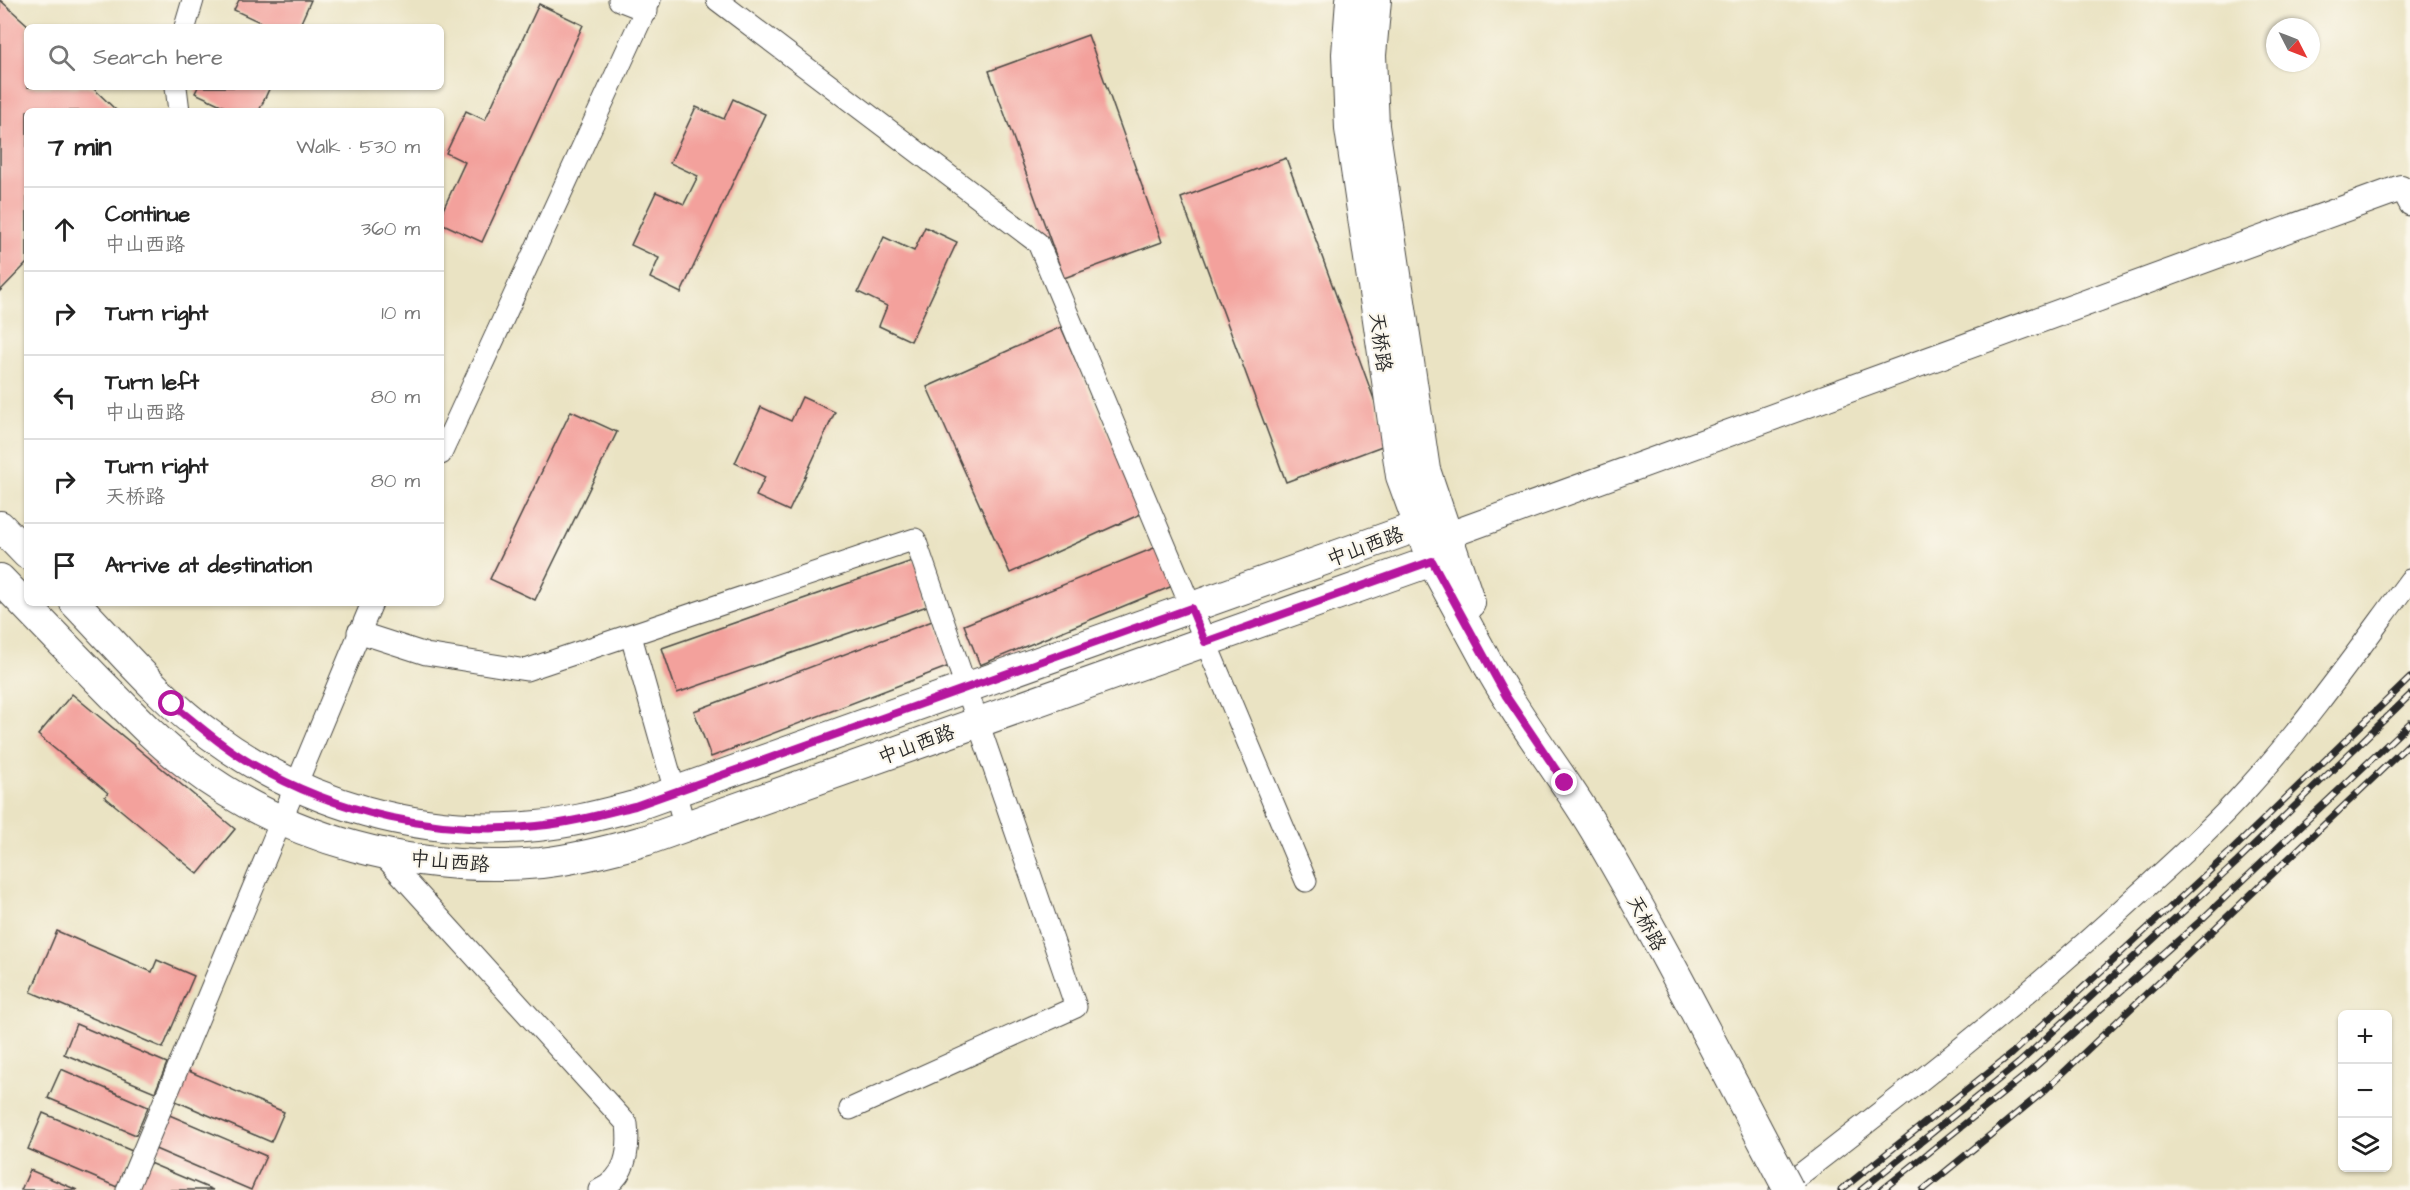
<!DOCTYPE html>
<html lang="en">
<head>
<meta charset="utf-8">
<style>
	body { margin:0; font-family:"Architects Daughter","LXGW WenKai TC",sans-serif; background:#f6f6f6; color:#222 }
	.controls { position:absolute; right:18px; bottom:18px; display:grid; overflow:hidden; border-radius:9px; box-shadow:0 2px 4px #0004 }
	.controls button { width:54px; height:54px; display:grid; place-items:center; padding:0; border:0; border-bottom:2px solid #e0e0e0; background:#fff; color:#222; font:30px sans-serif }
	.compass { position:absolute; left:2266px; top:18px; width:54px; height:54px; border-radius:50%; background:#fff; box-shadow:0 2px 4px #0004; rotate:132deg }
	.stop { position:absolute; width:18px; height:18px; margin:-14px; border:4px solid #b5179e; border-radius:50%; background:#fff }
	.stop.end { background:#b5179e; border-color:#fff; box-shadow:0 2px 6px #0008 }
	.list { margin:0; padding:0; list-style:none }
	h2 { display:flex; justify-content:space-between; align-items:center; height:78px; margin:0; padding:0 24px; font-size:26px }
	h2 small { font-size:20px; font-weight:400; color:#767676 }
	.list li { display:grid; grid-template-columns:39px 1fr auto; gap:18px; align-items:center; box-sizing:border-box; height:84px; padding:0 24px; border-top:2px solid #e0e0e0 }
	.list b { display:block; font-size:22px; white-space:nowrap }
	.list p { margin:0; font-size:20px; white-space:nowrap; color:#767676 }
	.list em { font-size:20px; font-style:normal; color:#767676 }
	.icon { flex:none; width:33px; height:33px; fill:none; stroke:currentColor; stroke-width:2; stroke-linecap:round; stroke-linejoin:round }
	.map { position:relative; flex:none; width:2410px; height:1190px; overflow:hidden }
	.search { position:absolute; background:#fff; box-shadow:0 2px 4px #0004; left:24px; top:24px; width:420px; height:66px; display:flex; align-items:center; gap:15px; box-sizing:border-box; padding:0 21px; border-radius:9px; color:#767676; font-size:22px }
	.panel { position:absolute; background:#fff; box-shadow:0 2px 4px #0004; left:24px; top:108px; width:420px; height:498px; border-radius:9px }
	.map>svg:first-child { display:block }
	.building { fill:#f3a19c }
	.lines { fill:none; stroke-linecap:round; stroke-linejoin:round }
	.minor-casing { stroke:#484742; stroke-width:23 }
	.tertiary-casing { stroke:#484742; stroke-width:28 }
	.secondary-casing { stroke:#484742; stroke-width:32 }
	.minor { stroke:#fff; stroke-width:21 }
	.tertiary { stroke:#fff; stroke-width:26 }
	.secondary { stroke:#fff; stroke-width:30 }
	.rail-casing { stroke:#2b2b2b; stroke-width:7 }
	.rail { stroke:#fbf7ec; stroke-width:4.5; stroke-dasharray:14; stroke-linecap:butt }
	.secondary-bridge-casing { stroke:#484742; stroke-width:32; stroke-linecap:butt }
	.secondary-bridge { stroke:#fff; stroke-width:30 }
	.route { stroke:#b5179e; stroke-width:8 }
	.labels { text-anchor:middle; stroke-width:4.5; stroke-linejoin:round; paint-order:stroke }
	.street-label { font-size:20px; fill:#2b2b2b; stroke:#fbf7ec }
</style>
</head>
<body>
<div class="map">
<svg width="2410" height="1190" viewBox="0 0 2410 1190">
	<rect width="100%" height="100%" fill="#fbf7ec"/>
	<filter id="ink" filterUnits="userSpaceOnUse"><feTurbulence type="fractalNoise" baseFrequency=".0167" numOctaves="2"/><feDisplacementMap in="SourceGraphic" scale="12" xChannelSelector="R" yChannelSelector="G"/><feConvolveMatrix kernelMatrix="1 2 1 2 8 2 1 2 1" color-interpolation-filters="sRGB"/></filter>
	<filter id="wash" filterUnits="userSpaceOnUse"><feTurbulence type="fractalNoise" baseFrequency=".008" numOctaves="4" result="noise"/><feDisplacementMap in="SourceGraphic" scale="24" xChannelSelector="R" yChannelSelector="G"/><feGaussianBlur stdDeviation="1.35" result="paint"/><feColorMatrix in="noise" values="0 0 0 0 0 0 0 0 0 0 0 0 0 0 0 0 0 1.4 0 .05"/><feComposite in="paint" operator="in"/></filter>
	<g filter="url(#wash)">
		<rect width="100%" height="100%" fill="#eae3c3"/>
		<g id="blocks">
			<g class="building">
				<path d="M0,0L30,27H27V87H92L117,111H27V263L0,291Z"/>
				<path d="M239,0H311L299,27H260L262,23L234,10Z"/>
				<path d="M539,4L583,25L482,242L441,223V214L465,162L446,153L466,111L485,120Z"/>
				<path d="M1088,35L1162,242L1064,278L989,71Z"/>
				<path d="M198,87H270L259,111H221L223,106L195,93Z"/>
				<path d="M733,99L765,114L681,293L650,278L659,258L631,245L656,192L684,204L698,176L670,163L696,107L724,119Z"/>
				<path d="M1286,158L1390,443L1286,482L1181,198Z"/>
				<path d="M925,227L957,242L911,341L879,326L887,306L858,292L884,237L914,251Z"/>
				<path d="M1061,327L1143,513L1010,573L927,387Z"/>
				<path d="M802,397L835,412L789,511L756,496L765,477L735,463L761,407L791,421Z"/>
				<path d="M571,411L617,432L535,600L490,579Z"/>
				<path d="M1159,546L1175,585L980,665L964,625Z"/>
				<path d="M915,560L930,605L677,693L662,648Z"/>
				<path d="M935,620L952,665L711,757L694,711Z"/>
				<path d="M72,694L235,829L198,874L105,797L108,793L38,735Z"/>
				<path d="M57,931L152,972L157,960L194,976L163,1048L31,992Z"/>
				<path d="M76,1024L167,1063L155,1092L64,1054Z"/>
				<path d="M61,1069L148,1107L136,1135L48,1098Z"/>
				<path d="M184,1069L284,1112L271,1142L171,1099Z"/>
				<path d="M43,1113L132,1151L117,1187L28,1149Z"/>
				<path d="M167,1114L266,1156L251,1190L153,1148Z"/>
				<path d="M147,1162L213,1190H135Z"/>
				<path d="M30,1170L77,1190H21Z"/>
			</g>
		</g>
	</g>
	<g filter="url(#ink)">
		<use href="#blocks" fill-opacity="0" stroke="#484742" stroke-width="1.5"/>
		<g class="lines">
			<defs>
				<g id="minor">
					<path d="M619,0L647,11"/>
					<path d="M717,0L1038,243L1306,881"/>
					<path d="M185,27L193,0"/>
					<path d="M176,87L179,111"/>
					<path d="M2401,188L2410,205"/>
					<path d="M441,454L650,0"/>
					<path d="M358,632L426,654L526,670L915,539L1076,1007L850,1109"/>
					<path d="M631,636L685,827"/>
					<path d="M382,854L627,1124C630,1151 626,1178 599,1190"/>
					<path d="M127,1190L372,603"/>
					<path d="M1780,1190C1904,1095 2026,999 2141,892C2177,859 2215,825 2248,788C2307,723 2358,650 2410,580"/>
				</g>
				<path id="tertiary" d="M1449,535L2401,188"/>
				<g id="secondary">
					<path d="M1351,0L1347,54L1350,129L1401,476L1432,561L1489,666"/>
					<path d="M1376,0L1371,55L1374,126L1425,470L1470,603"/>
					<path d="M0,526L27,554"/>
					<path d="M0,579C33,613 65,646 98,680C127,709 154,739 187,764C286,841 417,874 541,863C577,859 612,850 647,840L1432,561L1449,535"/>
					<path d="M75,603C119,648 160,699 212,736C306,805 421,838 537,826C571,823 603,814 635,806L1419,526L1449,535"/>
				</g>
			</defs>
			<use href="#minor" class="minor-casing"/>
			<use href="#tertiary" class="tertiary-casing"/>
			<use href="#secondary" class="secondary-casing"/>
			<use href="#minor" class="minor"/>
			<use href="#tertiary" class="tertiary"/>
			<use href="#secondary" class="secondary"/>
			<defs>
				<g id="rail">
					<path d="M1841,1190L2011,1054L2229,853L2410,678"/>
					<path d="M1861,1190L2019,1063L2237,862L2410,695"/>
					<path d="M1882,1190L2027,1074L2199,922L2410,723"/>
					<path d="M1923,1190L2043,1092L2410,743"/>
				</g>
			</defs>
			<use href="#rail" class="rail-casing"/>
			<use href="#rail" class="rail"/>
			<defs>
				<path id="secondary-bridge" d="M1489,666C1520,723 1562,774 1595,830C1664,947 1725,1070 1789,1190"/>
			</defs>
			<use href="#secondary-bridge" class="secondary-bridge-casing"/>
			<use href="#secondary-bridge" class="secondary-bridge"/>
		</g>
	</g>
	<g class="lines" filter="url(#ink)">
		<path class="route" d="M172,704C198,725 223,747 252,764C338,814 438,836 537,826C571,823 603,814 635,806L1191,608L1205,642L1432,561L1506,696L1565,783"/>
	</g>
	<g class="labels">
		<g class="street-label">
			<text transform="translate(1381 342) rotate(82)" y="7">天桥路</text>
			<text transform="translate(1365 546) rotate(-20)" y="7">中山西路</text>
			<text transform="translate(916 744) rotate(-20)" y="7">中山西路</text>
			<text transform="translate(450 861) rotate(5)" y="7">中山西路</text>
			<text transform="translate(1647 923) rotate(62)" y="7">天桥路</text>
		</g>
	</g>
</svg>
<div class="controls">
<button>+</button>
<button>−</button>
<button><svg class="icon" aria-label="layers" viewBox="0 0 24 24"><path d="M12 4l9 5-9 5-9-5zM3 14l9 5 9-5"/></svg></button>
</div>
<svg class="compass" viewBox="-18 -18 36 36"><path d="M0-13l5 13h-10z" fill="#e53935"/><path d="M0 13l5-13h-10z" fill="#767676"/></svg>
<div class="stop" style="left:172px;top:704px"></div>
<div class="stop end" style="left:1565px;top:783px"></div>
<div class="search"><svg class="icon" aria-label="search" viewBox="0 0 24 24"><circle cx="10" cy="10" r="6"/><path d="M15 15l6 6"/></svg>Search here</div>
<section class="panel">
<h2>7 min<small>Walk · 530 m</small></h2>
<ul class="list">
<li><svg class="icon" aria-label="ahead" viewBox="0 0 24 24"><path d="M12 20V5M6 11l6-6 6 6"/></svg><div><b>Continue</b><p>中山西路</p></div><em>360 m</em></li>
<li><svg class="icon" aria-label="right" viewBox="0 0 24 24"><path d="M7 20v-9h11M14 6l5 5-5 5"/></svg><div><b>Turn right</b></div><em>10 m</em></li>
<li><svg class="icon" aria-label="left" viewBox="0 0 24 24"><path d="M17 20v-9H6M10 6l-5 5 5 5"/></svg><div><b>Turn left</b><p>中山西路</p></div><em>80 m</em></li>
<li><svg class="icon" aria-label="right" viewBox="0 0 24 24"><path d="M7 20v-9h11M14 6l5 5-5 5"/></svg><div><b>Turn right</b><p>天桥路</p></div><em>80 m</em></li>
<li><svg class="icon" aria-label="arrive" viewBox="0 0 24 24"><path d="M6 21V4h12l-3 4 3 4H6"/></svg><div><b>Arrive at destination</b></div></li>
</ul>
</section>
</div>
</body>
</html>
